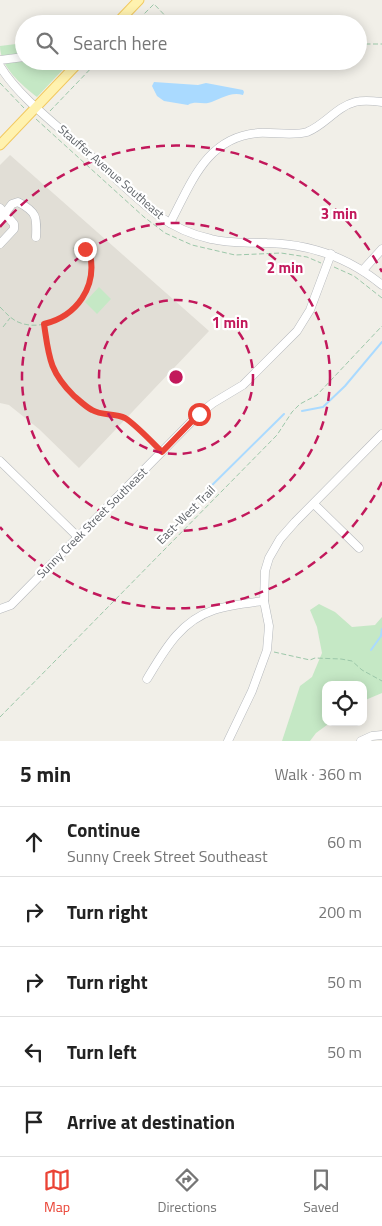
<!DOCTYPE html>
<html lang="en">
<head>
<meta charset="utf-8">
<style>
	body { margin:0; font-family:"Titillium Web",sans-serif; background:#f2f2f2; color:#222 }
	.controls { position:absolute; right:15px; bottom:15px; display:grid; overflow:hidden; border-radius:10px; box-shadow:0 2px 12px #0003 }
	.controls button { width:45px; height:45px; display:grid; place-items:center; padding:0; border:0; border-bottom:1px solid #e0e0e0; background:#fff; color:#222; font:25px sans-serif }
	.stop { position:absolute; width:15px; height:15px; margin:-11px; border:4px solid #ea4335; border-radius:50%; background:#fff }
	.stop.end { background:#ea4335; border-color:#fff; box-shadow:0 1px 5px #0008 }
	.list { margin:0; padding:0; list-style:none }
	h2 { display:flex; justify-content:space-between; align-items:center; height:65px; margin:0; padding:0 20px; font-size:21px }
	h2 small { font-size:16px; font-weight:400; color:#767676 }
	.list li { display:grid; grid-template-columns:32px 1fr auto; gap:15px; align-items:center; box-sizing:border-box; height:70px; padding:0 20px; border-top:1px solid #e0e0e0 }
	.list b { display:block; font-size:19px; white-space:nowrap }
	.list p { margin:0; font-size:16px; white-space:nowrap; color:#767676 }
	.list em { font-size:16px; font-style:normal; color:#767676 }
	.icon { flex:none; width:28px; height:28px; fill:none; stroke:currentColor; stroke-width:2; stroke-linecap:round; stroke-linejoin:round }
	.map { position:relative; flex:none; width:382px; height:741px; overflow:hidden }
	.search { position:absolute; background:#fff; box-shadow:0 2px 12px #0003; left:15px; right:15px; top:15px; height:55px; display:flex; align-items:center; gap:12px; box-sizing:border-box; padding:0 18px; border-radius:28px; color:#767676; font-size:19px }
	.sheet { height:415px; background:#fff }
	nav { display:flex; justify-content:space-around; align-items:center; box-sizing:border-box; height:70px; border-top:1px solid #e0e0e0; background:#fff; font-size:14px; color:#767676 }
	nav a { display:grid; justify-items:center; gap:2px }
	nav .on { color:#ea4335 }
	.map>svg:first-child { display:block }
	.education { fill:#e1ded6 }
	.green { fill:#c5e8c5 }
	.water { fill:#aadaff }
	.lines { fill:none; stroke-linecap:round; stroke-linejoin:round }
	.stream { stroke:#aadaff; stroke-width:2 }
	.minor-casing { stroke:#b5b8bc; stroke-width:9 }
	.major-casing { stroke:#f2c960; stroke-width:11 }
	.path { stroke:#9cc7a9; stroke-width:1; stroke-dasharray:5 2.5; stroke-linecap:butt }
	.minor { stroke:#fff; stroke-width:8 }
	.major { stroke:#fff2af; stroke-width:9 }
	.route { stroke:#ea4335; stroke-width:6 }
	.ring { fill:none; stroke:#c2185b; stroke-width:2.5; stroke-dasharray:9 6 }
	.labels { text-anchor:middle; stroke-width:4.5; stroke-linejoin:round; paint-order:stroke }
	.street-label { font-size:12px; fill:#5f6368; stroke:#fff }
	.centre { fill:#c2185b; stroke:#fff; stroke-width:2.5 }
	.ring-label { font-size:15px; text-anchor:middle; font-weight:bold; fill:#c2185b; stroke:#fff; stroke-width:4.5; stroke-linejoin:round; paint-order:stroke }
</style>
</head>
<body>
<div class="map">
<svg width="382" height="741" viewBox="0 0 382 741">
	<rect width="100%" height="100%" fill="#f1efe8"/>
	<path class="education" d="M10,155L209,331L79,468L39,429L9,405L0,403V165Z"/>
	<g class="green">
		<path d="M24,43V61H71L37,97C22,85 0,67 0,46Z"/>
		<path d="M99,287L111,299L97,314L85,302Z"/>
		<path d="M319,604L335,612L352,627L375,625L382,617V693L363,701V685H326V722H331L316,733L310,741H282L300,686L312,677L322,653L317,627L310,610Z"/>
	</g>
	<path class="water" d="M154,82L198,85L206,83L243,90L244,92L243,95C230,91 220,100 208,103C201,104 194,101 188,105L164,101L157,96L152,86Z"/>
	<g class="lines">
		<g class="stream">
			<path d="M302,411L323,407L345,386L382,342"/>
			<path d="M176,526L194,508L193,504L284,414"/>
			<path d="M371,650L381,636L382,629"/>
		</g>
		<defs>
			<g id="minor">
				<path d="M0,60L24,57"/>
				<path d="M0,66C19,98 63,130 91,156C114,176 135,198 159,216C174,227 193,235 211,239C230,244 248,242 267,243C311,244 348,257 382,285"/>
				<path d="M0,208L14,224V229L0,244"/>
				<path d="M0,220L12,204L18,202C37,212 37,217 36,237"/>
				<path d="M170,223C191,184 206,137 258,133C272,132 294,136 307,132C325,125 336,107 355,102C363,100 374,101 382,102"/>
				<path d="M363,270L382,249"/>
				<path d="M0,461L78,537"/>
				<path d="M314,504L359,548"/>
				<path d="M0,609L11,605L199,414L213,403L243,385L297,331L310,310L331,254"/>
				<path d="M147,679C164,651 180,621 214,610C229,605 248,603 264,601"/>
				<path d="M228,741L252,691L267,650L269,626L264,601L265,571L269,558L280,539L295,522L382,434"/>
				<path d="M361,741L372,736L382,735"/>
			</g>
			<g id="major">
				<path d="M116,24L139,0"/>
				<path d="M0,145L80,61"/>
			</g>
		</defs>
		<use href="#minor" class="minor-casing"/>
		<use href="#major" class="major-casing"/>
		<g class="path">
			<path d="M134,24L154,4L173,24"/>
			<path d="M358,44H382"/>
			<path d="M0,83L24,108"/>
			<path d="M50,111L98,61"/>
			<path d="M36,119L144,217L165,233L192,245L235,255L281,253L307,257L321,263"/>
			<path d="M334,267L354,276L382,298"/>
			<path d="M0,307C6,313 11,319 18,322C45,334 81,311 90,284C93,274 92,264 90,254L85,249L72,248"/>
			<path d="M44,324C49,355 49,371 73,394C79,400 86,407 94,411C104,416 118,413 127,420C138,427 147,438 156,447"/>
			<path d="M3,327L10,318"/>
			<path d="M274,652L310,660L315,658L341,659L352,661L362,670L382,681"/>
			<path d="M0,717L277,435L292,412L300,404L317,395L382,326"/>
		</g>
		<use href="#minor" class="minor"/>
		<use href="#major" class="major"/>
	</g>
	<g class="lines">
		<path class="route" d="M85,249L90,254C97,287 77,316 44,324C49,357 49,371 74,396C80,401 86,407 92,410C102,416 115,413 125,418C135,424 153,443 162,452L199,414"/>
	</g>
	<g class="ring">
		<circle cx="176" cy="377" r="77"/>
		<circle cx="176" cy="377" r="154"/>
		<path d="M382 482A231 231 0 0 1 0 527M0 227A231 231 0 0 1 382 272"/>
	</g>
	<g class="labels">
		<g class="street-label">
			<text transform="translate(111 172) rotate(41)" y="4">Stauffer Avenue Southeast</text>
			<text transform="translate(186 515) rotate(-45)" y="4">East-West Trail</text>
			<text transform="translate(92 523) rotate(-45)" y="4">Sunny Creek Street Southeast</text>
		</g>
	</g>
	<circle cx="176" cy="377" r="8" class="centre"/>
	<g class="ring-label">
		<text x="339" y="219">3 min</text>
		<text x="285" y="273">2 min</text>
		<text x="230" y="328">1 min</text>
	</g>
</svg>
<div class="controls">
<button><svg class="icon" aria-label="locate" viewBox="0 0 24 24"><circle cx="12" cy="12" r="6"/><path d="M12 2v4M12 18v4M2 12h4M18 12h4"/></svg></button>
</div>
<div class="stop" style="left:199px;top:414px"></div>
<div class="stop end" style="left:85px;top:249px"></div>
<div class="search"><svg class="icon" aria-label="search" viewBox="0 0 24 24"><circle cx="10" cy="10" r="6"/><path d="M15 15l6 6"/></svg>Search here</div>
</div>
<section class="sheet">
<h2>5 min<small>Walk · 360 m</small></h2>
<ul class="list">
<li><svg class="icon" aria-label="ahead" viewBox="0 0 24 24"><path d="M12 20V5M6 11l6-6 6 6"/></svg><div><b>Continue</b><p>Sunny Creek Street Southeast</p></div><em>60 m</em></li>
<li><svg class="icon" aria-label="right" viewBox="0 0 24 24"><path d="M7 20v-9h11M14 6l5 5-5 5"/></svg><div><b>Turn right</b></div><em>200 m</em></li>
<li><svg class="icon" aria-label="right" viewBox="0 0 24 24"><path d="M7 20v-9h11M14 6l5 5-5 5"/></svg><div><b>Turn right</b></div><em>50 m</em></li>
<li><svg class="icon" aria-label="left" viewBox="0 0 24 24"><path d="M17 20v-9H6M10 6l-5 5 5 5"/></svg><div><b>Turn left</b></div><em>50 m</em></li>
<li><svg class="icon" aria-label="arrive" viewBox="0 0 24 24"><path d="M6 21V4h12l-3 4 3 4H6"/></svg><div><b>Arrive at destination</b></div></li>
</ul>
</section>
<nav>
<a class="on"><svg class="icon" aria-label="map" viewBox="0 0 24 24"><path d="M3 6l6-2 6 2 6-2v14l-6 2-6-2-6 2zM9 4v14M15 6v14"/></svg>Map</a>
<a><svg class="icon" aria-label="directions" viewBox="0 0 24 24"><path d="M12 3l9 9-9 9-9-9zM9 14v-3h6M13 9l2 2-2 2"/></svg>Directions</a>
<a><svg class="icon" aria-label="saved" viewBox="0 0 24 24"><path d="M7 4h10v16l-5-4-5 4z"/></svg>Saved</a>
</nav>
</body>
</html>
